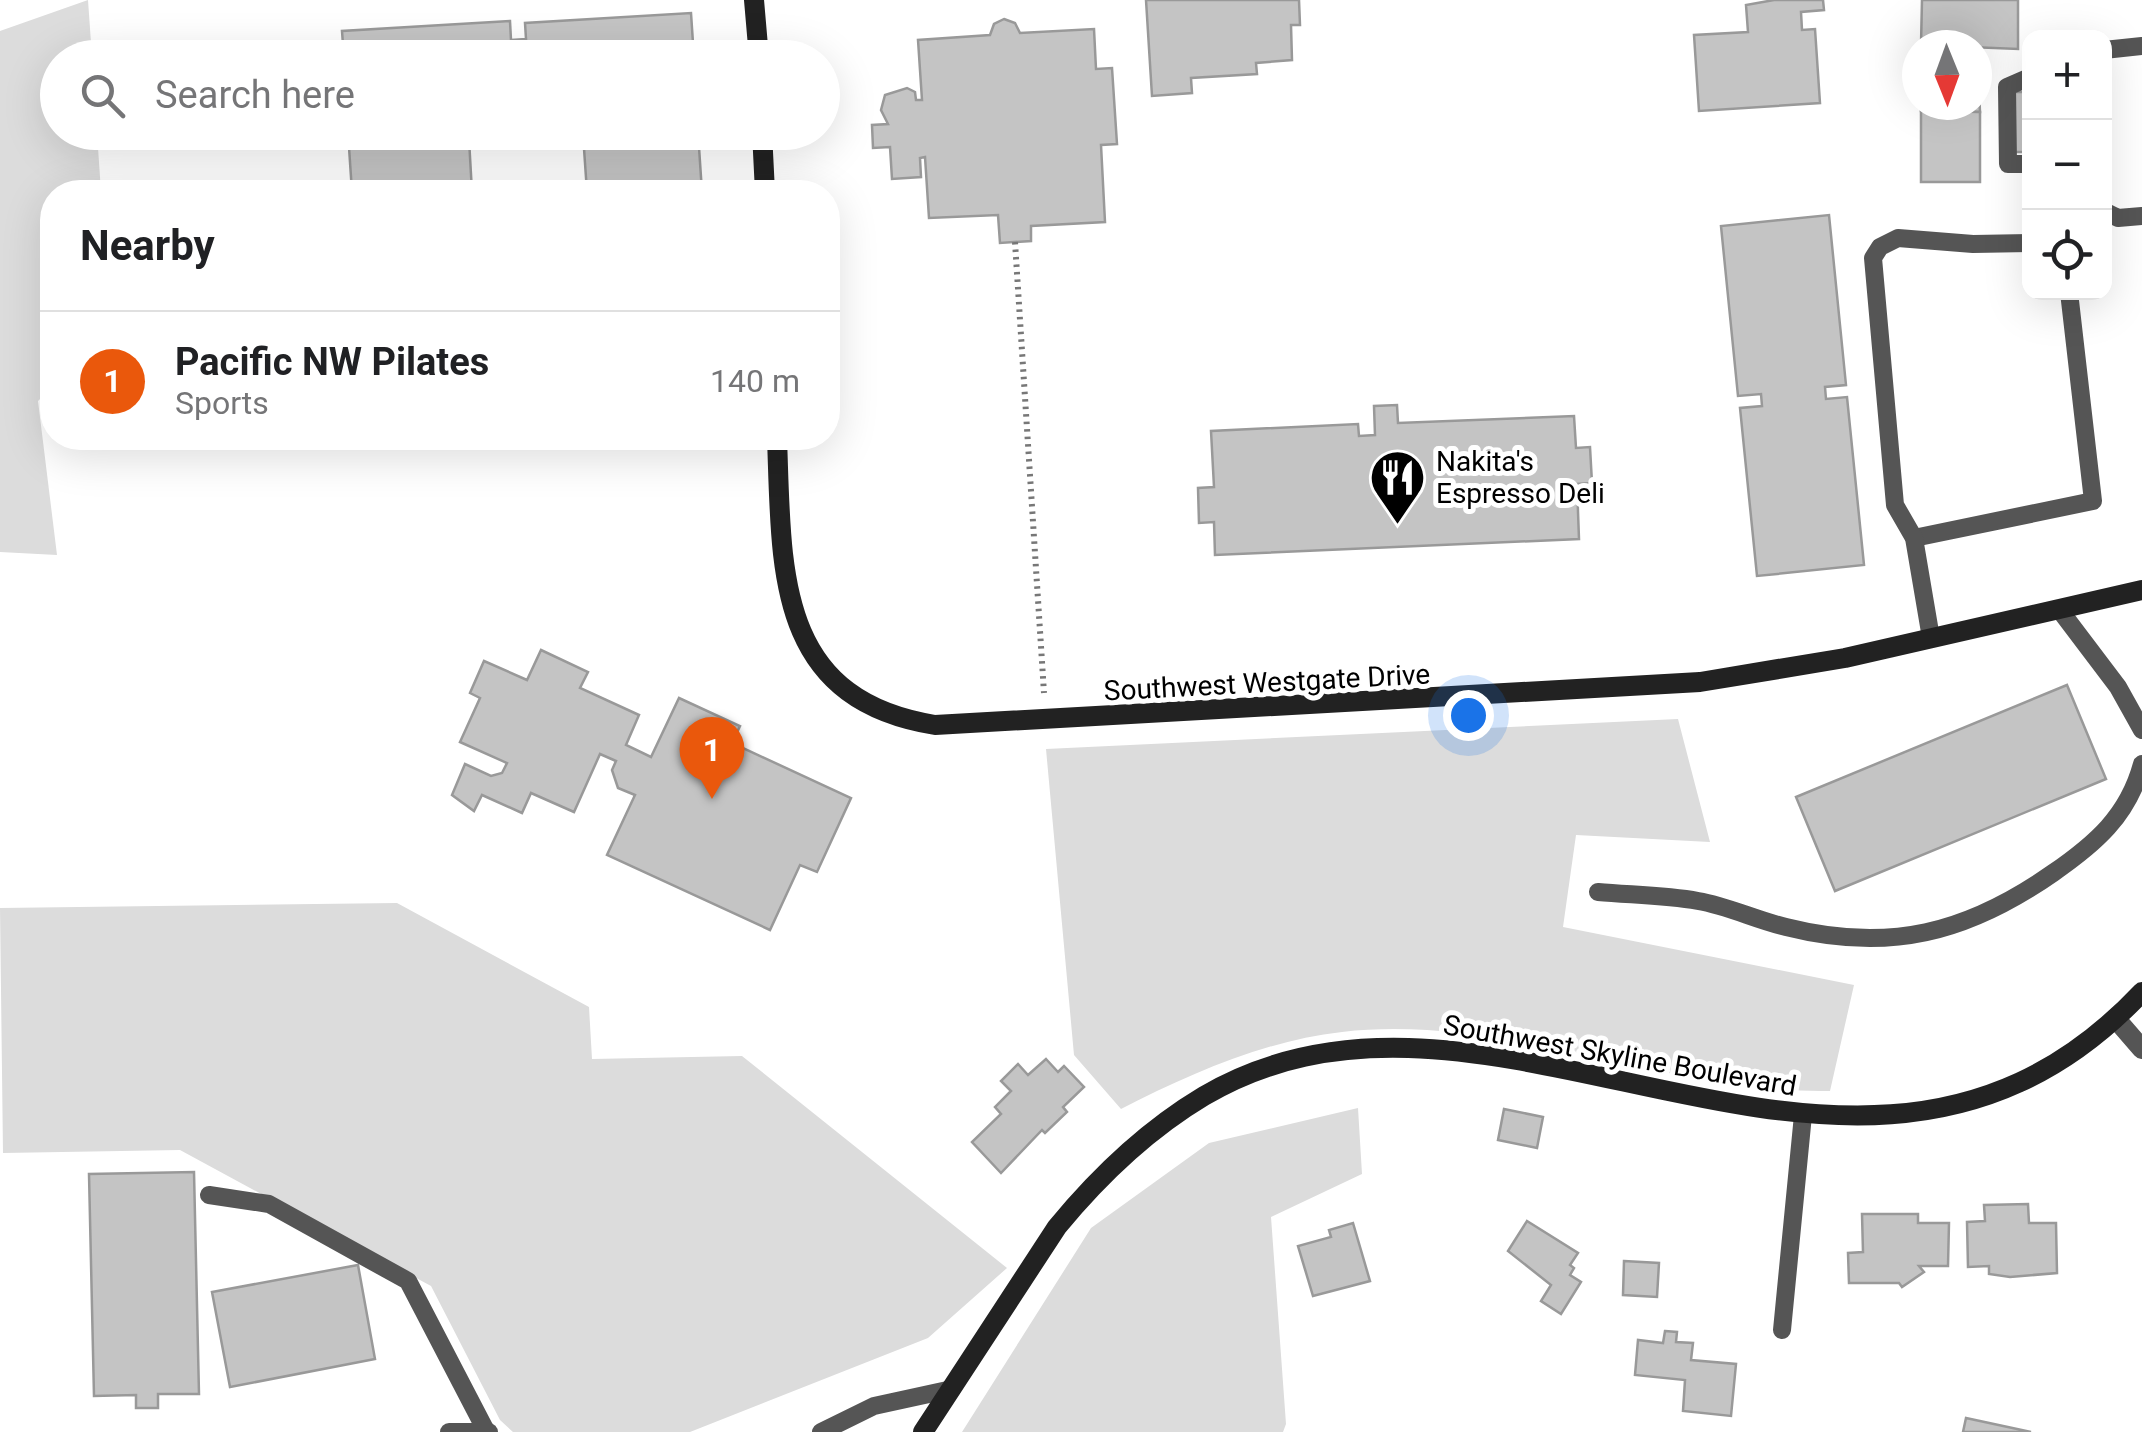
<!DOCTYPE html>
<html lang="en">
<head>
<meta charset="utf-8">
<style>
	body { margin:0; font-family:Roboto,sans-serif; background:#f6f6f6; color:#202124 }
	.controls { position:absolute; right:30px; top:30px; display:grid; overflow:hidden; border-radius:20px; box-shadow:0 10px 40px #0002 }
	.controls button { width:90px; height:90px; display:grid; place-items:center; padding:0; border:0; border-bottom:2px solid #e0e0e0; background:#fff; color:#202124; font:50px sans-serif }
	.compass { position:absolute; left:1902px; top:30px; width:90px; height:90px; border-radius:50%; background:#fff; box-shadow:0 10px 40px #0002; rotate:179deg }
	.you { position:absolute; left:1468px; top:715px; width:35px; height:35px; margin:-25px; border:8px solid #fff; border-radius:50%; background:#1a73e8; box-shadow:0 0 0 15px #1a73e833 }
	.badge { display:grid; place-items:center; width:65px; height:65px; border-radius:50%; background:#ea580c; color:#fff; font-size:32px; font-weight:700 }
	.pin { position:absolute; translate:-50% -82px; filter:drop-shadow(0 2px 5px #0008) }
	.pin::after { content:''; position:absolute; top:52px; width:35px; height:30px; background:inherit; clip-path:polygon(0 0,100% 0,50% 100%) }
	.list { margin:0; padding:0; list-style:none }
	h2 { display:flex; justify-content:space-between; align-items:center; height:130px; margin:0; padding:0 40px; font-size:42px }
	h2 small { font-size:32px; font-weight:400; color:#757577 }
	.list li { display:grid; grid-template-columns:65px 1fr auto; gap:30px; align-items:center; box-sizing:border-box; height:140px; padding:0 40px; border-top:2px solid #e0e0e0 }
	.list b { display:block; font-size:38px; white-space:nowrap }
	.list p { margin:0; font-size:32px; white-space:nowrap; color:#757577 }
	.list em { font-size:32px; font-style:normal; color:#757577 }
	.icon { flex:none; width:55px; height:55px; fill:none; stroke:currentColor; stroke-width:2; stroke-linecap:round; stroke-linejoin:round }
	.map { position:relative; flex:none; width:2142px; height:1432px; overflow:hidden }
	.search { position:absolute; background:#fff; box-shadow:0 10px 40px #0002; left:40px; top:40px; width:800px; height:110px; display:flex; align-items:center; gap:25px; box-sizing:border-box; padding:0 35px; border-radius:55px; color:#757577; font-size:38px }
	.panel { position:absolute; background:#fff; box-shadow:0 10px 40px #0002; left:40px; top:180px; width:800px; height:270px; border-radius:40px }
	.map>svg:first-child { display:block }
	.green { fill:#dcdcdc }
	.building { fill:#c4c4c4; stroke:#999; stroke-width:2.5 }
	.lines { fill:none; stroke-linecap:round; stroke-linejoin:round }
	.path { stroke:#777; stroke-width:6; stroke-dasharray:2.5 5; stroke-linecap:butt }
	.lane { stroke:#555; stroke-width:18 }
	.street { stroke:#555; stroke-width:20 }
	.secondary { stroke:#222; stroke-width:20 }
	.labels { text-anchor:middle; stroke-width:10; stroke-linejoin:round; paint-order:stroke }
	.poi-label { font-size:28px; fill:#000; stroke:#fff; text-anchor:start }
	.street-label { font-size:28px; fill:#000; stroke:#fff }
</style>
</head>
<body>
<div class="map">
<svg width="2142" height="1432" viewBox="0 0 2142 1432">
	<rect width="100%" height="100%" fill="#fff"/>
	<g class="green">
		<path d="M88,0L92,57L58,58V132L97,133L101,192H52V387L38,401L57,555L0,552V31Z"/>
		<path d="M1678,719L1710,842L1576,835L1563,927L1854,985L1830,1091C1666,1094 1507,1013 1342,1032C1263,1041 1190,1074 1121,1109L1074,1055L1046,749Z"/>
		<path d="M397,903L589,1007L592,1059L742,1056L1007,1268L928,1338L690,1432H513L500,1420L431,1286L180,1150L3,1153L0,908Z"/>
		<path d="M1358,1108L1362,1174L1271,1217L1286,1424L1283,1432H962L1091,1228L1209,1143Z"/>
	</g>
	<g class="building">
		<path d="M1146,0H1299L1300,25H1291L1292,60L1256,63L1257,74L1191,78L1192,93L1152,96Z"/>
		<path d="M1774,0H1823L1824,10L1801,12L1802,30L1815,29L1820,103L1699,111L1694,35L1748,32L1746,5Z"/>
		<path d="M1922,0H2018V49L1921,45Z"/>
		<path d="M691,13L694,58H344L342,31L510,21L511,40L526,39L525,23Z"/>
		<path d="M1004,19L1015,23L1020,33L1094,29L1096,69L1112,68L1117,144L1101,145L1105,222L1031,226V241L1000,243L998,215L929,218L925,157L920,158L921,177L892,179L890,147L873,148L872,125L888,124L881,110L885,95L907,88L915,92L916,100H922L918,40L990,35L994,24Z"/>
		<path d="M1977,48L1980,112L1921,111V105H1977Z"/>
		<path d="M2013,92H2030V152H2014Z"/>
		<path d="M1921,111L1980,112V182H1921Z"/>
		<path d="M348,132H518V137L469,139L472,192H352Z"/>
		<path d="M532,132H698L702,192H587L583,134L533,137Z"/>
		<path d="M1829,215L1846,385L1825,387L1826,399L1847,397L1864,565L1757,576L1740,408L1762,406L1761,394L1738,396L1721,226Z"/>
		<path d="M1397,405L1398,423L1574,416L1576,448L1590,447L1592,483L1577,484L1579,539L1215,555L1214,522L1199,523L1198,488L1214,487L1211,431L1358,424L1359,436L1375,435L1374,406Z"/>
		<path d="M541,650L588,672L580,688L639,715L626,745L651,757L679,698L740,726L732,743L851,798L817,872L800,865L770,930L607,855L635,795L618,788L612,770L616,761L600,754L574,812L531,793L522,813L482,795L474,811L452,795L465,764L491,776L502,773L507,763L460,742L480,698L470,693L484,661L527,680Z"/>
		<path d="M2067,685L2106,779L1835,891L1796,797Z"/>
		<path d="M1046,1059L1058,1072L1064,1066L1084,1087L1063,1107L1067,1112L1045,1133L1042,1130L1001,1173L972,1142L1001,1114L995,1107L1011,1091L1001,1081L1018,1064L1028,1075Z"/>
		<path d="M1504,1109L1543,1117L1537,1148L1498,1140Z"/>
		<path d="M194,1172L199,1394H158V1408H136V1395L94,1396L89,1174Z"/>
		<path d="M2028,1204L2029,1223H2056L2057,1273L2010,1277L1989,1274V1266L1968,1267L1967,1222L1985,1221L1984,1205Z"/>
		<path d="M1862,1214H1918V1223H1949L1948,1266H1919L1924,1272L1902,1287L1899,1283H1849L1848,1253L1863,1252Z"/>
		<path d="M1527,1221L1578,1253L1570,1265L1574,1268L1570,1275L1581,1282L1561,1314L1541,1301L1551,1285L1508,1251Z"/>
		<path d="M1353,1223L1370,1281L1313,1296L1298,1246L1331,1237L1329,1230Z"/>
		<path d="M1624,1261L1659,1263L1657,1297L1623,1295Z"/>
		<path d="M358,1265L375,1359L230,1387L212,1292Z"/>
		<path d="M1665,1331L1677,1332L1676,1342L1693,1343L1691,1360L1736,1364L1731,1416L1683,1411L1685,1380L1635,1375L1638,1340L1663,1343Z"/>
		<path d="M1966,1418L2031,1432H1963Z"/>
	</g>
	<g class="lines">
		<path class="path" d="M1015,242L1044,693"/>
		<g class="lane">
			<path d="M2104,50L2142,46"/>
			<path d="M2030,77L2007,87L2008,164H2030"/>
			<path d="M2104,211L2118,218L2142,216"/>
			<path d="M1914,538L2093,501L2069,292"/>
			<path d="M2059,609L2118,687L2142,730"/>
			<path d="M1931,638L1914,538L1895,505L1873,258L1880,247L1898,238L1973,244L2030,243"/>
			<path d="M1598,892C1631,895 1665,895 1698,901C1728,906 1756,920 1786,927C1889,953 1967,933 2053,873C2095,844 2128,816 2142,764"/>
			<path d="M209,1195L269,1204L408,1281L485,1429"/>
			<path d="M1782,1330L1803,1115"/>
			<path d="M449,1432H489"/>
			<path d="M821,1432L874,1406L952,1389"/>
		</g>
		<path class="street" d="M2116,1019L2142,1049"/>
		<g class="secondary">
			<path d="M754,0L759,58"/>
			<path d="M762,132L765,192"/>
			<path d="M777,438C782,569 774,699 935,725L1700,682L1845,658L2142,590"/>
			<path d="M923,1432L1057,1227C1099,1176 1147,1130 1204,1096C1497,923 1857,1295 2142,992"/>
		</g>
	</g>
	<defs>
		<symbol id="restaurant-pin" viewBox="-11 -11 22 30"><path d="M0 17L-7.5 6A9.5 9.5 0 1 1 7.5 6Z" fill="#000" stroke="#fff"/><path d="M-5-6h1v4h1v-4h1v4h1v-4h1v5L-1.5 .5V6h-2V.5L-5-1ZM5-6V6H3V1.5H1.5Q1.5-4 5-6Z" fill="#fff"/></symbol>
	</defs>
	<g fill-rule="evenodd">
		<use href="#restaurant-pin" x="1366" y="446" width="63" height="86"/>
	</g>
	<g class="labels">
		<g class="poi-label">
			<text x="1436" y="471">Nakita's<tspan x="1436" dy="32">Espresso Deli</tspan></text>
		</g>
		<g class="street-label">
			<text transform="translate(1267 682) rotate(-3)" y="10">Southwest Westgate Drive</text>
			<text transform="translate(1620 1055) rotate(10)" y="10">Southwest Skyline Boulevard</text>
		</g>
	</g>
</svg>
<div class="controls">
<button>+</button>
<button>−</button>
<button><svg class="icon" aria-label="locate" viewBox="0 0 24 24"><circle cx="12" cy="12" r="6"/><path d="M12 2v4M12 18v4M2 12h4M18 12h4"/></svg></button>
</div>
<svg class="compass" viewBox="-18 -18 36 36"><path d="M0-13l5 13h-10z" fill="#e53935"/><path d="M0 13l5-13h-10z" fill="#757577"/></svg>
<div class="you"></div>
<div class="pin badge" style="left:712px;top:799px">1</div>
<div class="search"><svg class="icon" aria-label="search" viewBox="0 0 24 24"><circle cx="10" cy="10" r="6"/><path d="M15 15l6 6"/></svg>Search here</div>
<section class="panel">
<h2>Nearby<small></small></h2>
<ul class="list">
<li><span class="badge">1</span><div><b>Pacific NW Pilates</b><p>Sports</p></div><em>140 m</em></li>
</ul>
</section>
</div>
</body>
</html>
